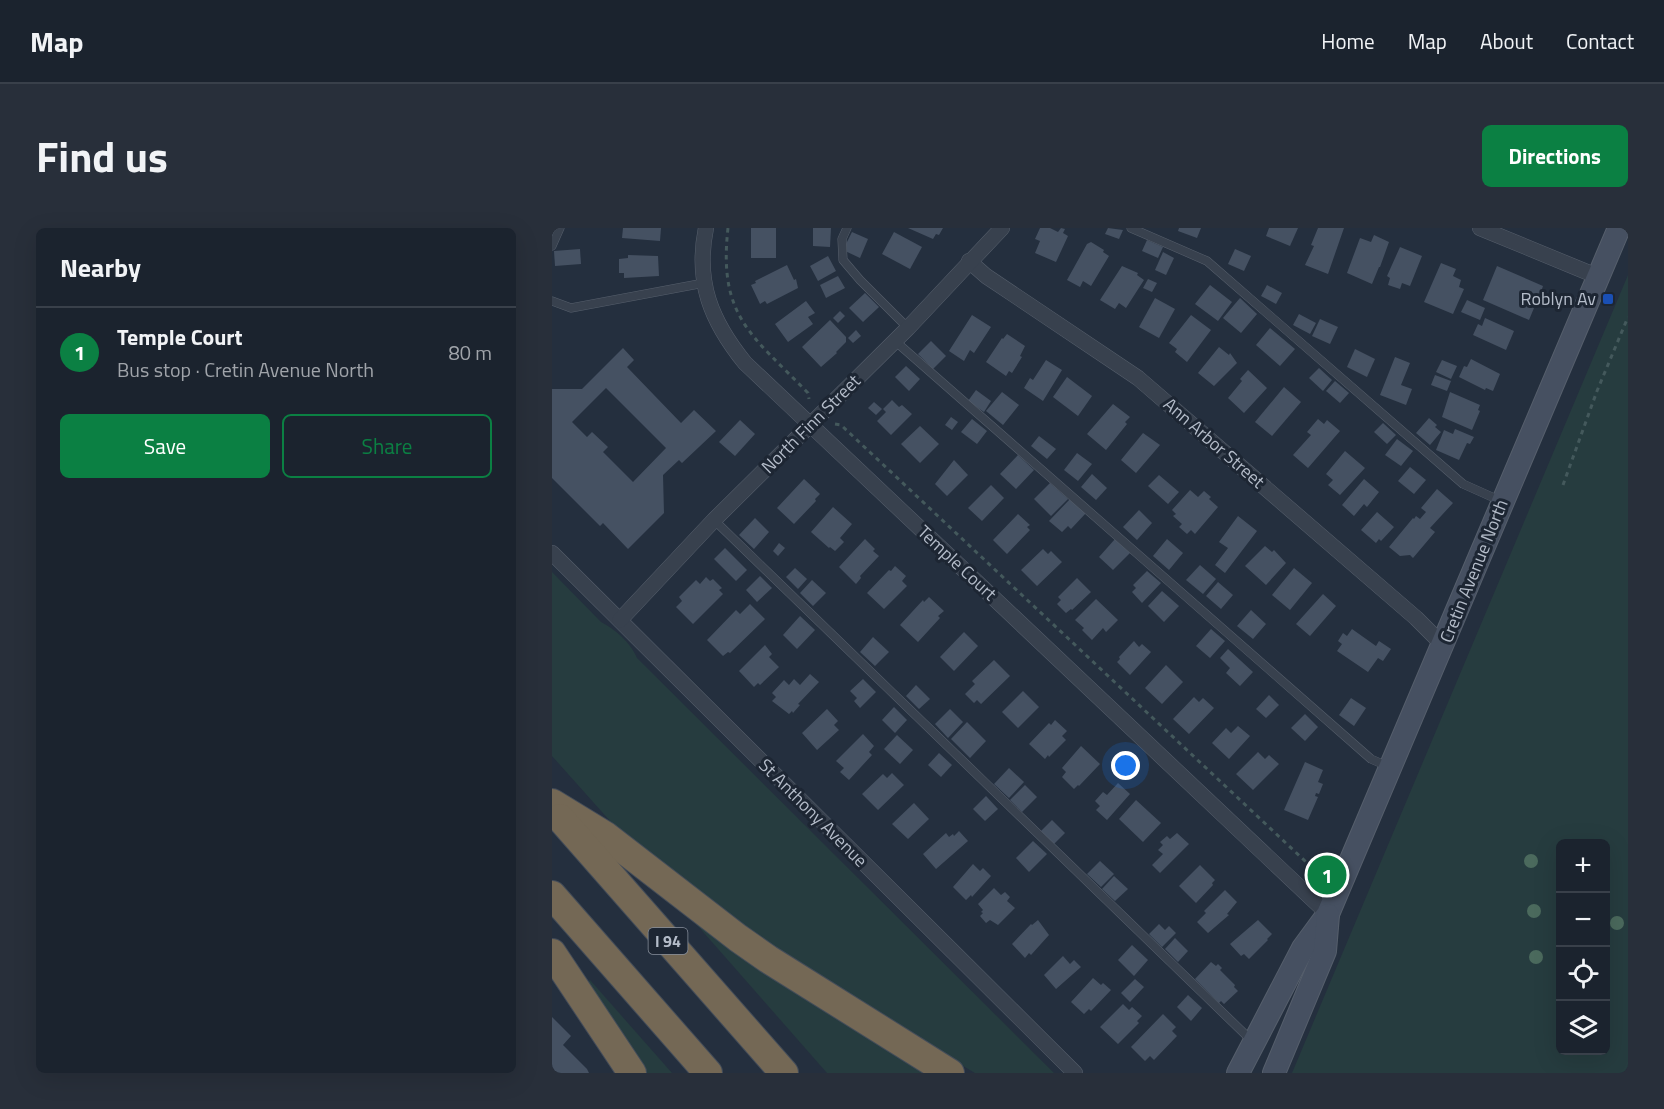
<!DOCTYPE html>
<html lang="en">
<head>
<meta charset="utf-8">
<style>
	body { margin:0; font-family:"Titillium Web",sans-serif; background:#282f3a; color:#f1f3f6 }
	.controls { position:absolute; right:18px; bottom:18px; display:grid; overflow:hidden; border-radius:9px; box-shadow:0 6px 24px #0002 }
	.controls button { width:54px; height:54px; display:grid; place-items:center; padding:0; border:0; border-bottom:2px solid #39404a; background:#1b232e; color:#f1f3f6; font:30px sans-serif }
	.you { position:absolute; left:574px; top:538px; width:21px; height:21px; margin:-15px; border:4px solid #fff; border-radius:50%; background:#1a73e8; box-shadow:0 0 0 9px #1a73e833 }
	.badge { display:grid; place-items:center; width:39px; height:39px; border-radius:50%; background:#0b8043; color:#fff; font-size:20px; font-weight:700 }
	.pin { position:absolute; translate:-50% -50%; border:3px solid #fff; box-shadow:0 2px 6px #0006 }
	.list { margin:0; padding:0; list-style:none }
	h2 { display:flex; justify-content:space-between; align-items:center; height:78px; margin:0; padding:0 24px; font-size:26px }
	h2 small { font-size:20px; font-weight:400; color:#a0a4aa }
	.list li { display:grid; grid-template-columns:39px 1fr auto; gap:18px; align-items:center; box-sizing:border-box; height:90px; padding:0 24px; border-top:2px solid #39404a }
	.list b { display:block; font-size:22px; white-space:nowrap }
	.list p { margin:0; font-size:20px; white-space:nowrap; color:#a0a4aa }
	.list em { font-size:20px; font-style:normal; color:#a0a4aa }
	.actions { display:flex; gap:12px; padding:18px 24px }
	.actions a { flex:1; padding:14px 0; border:2px solid #0b8043; border-radius:9px; text-align:center; font-size:21px; color:#0b8043 }
	.actions .main { background:#0b8043; color:#fff }
	.icon { flex:none; width:33px; height:33px; fill:none; stroke:currentColor; stroke-width:2; stroke-linecap:round; stroke-linejoin:round }
	.map { position:relative; flex:none; width:1076px; height:845px; overflow:hidden; border-radius:9px }
	header { display:flex; align-items:center; gap:36px; box-sizing:border-box; height:84px; padding:0 30px; background:#1b232e; border-bottom:2px solid #39404a }
	header strong { font-size:28px }
	nav { display:flex; gap:33px; margin-inline-start:auto; font-size:21px }
	.intro { display:flex; align-items:center; justify-content:space-between; box-sizing:border-box; height:144px; padding:0 36px }
	h1 { margin:0; font-size:42px }
	.button { padding:15px 27px; border-radius:9px; background:#0b8043; color:#fff; font-size:21px; font-weight:700 }
	main { display:flex; gap:36px; padding:0 36px }
	aside { flex:1; background:#1b232e; border-radius:9px; box-shadow:0 6px 24px #0002 }
	.map>svg:first-child { display:block }
	.green { fill:#263c3f; fill-rule:evenodd }
	.building { fill:#455162; fill-rule:evenodd }
	.lines { fill:none; stroke-linecap:round; stroke-linejoin:round }
	.service-casing { stroke:#565f6c; stroke-width:9 }
	.minor-casing { stroke:#565f6c; stroke-width:16 }
	.secondary-casing { stroke:#565f6c; stroke-width:24 }
	.motorway-casing { stroke:#434c59; stroke-width:30 }
	.path { stroke:#44595c; stroke-width:3; stroke-dasharray:4.5 4.5; stroke-linecap:butt }
	.service { stroke:#38414e; stroke-width:8 }
	.minor { stroke:#38414e; stroke-width:15 }
	.secondary { stroke:#465061; stroke-width:22 }
	.motorway { stroke:#746855; stroke-width:28 }
	.tree { fill:#4b6a5d }
	.transit-dot { fill:#1a4fb4; stroke:#1d2633; stroke-width:2 }
	.labels { text-anchor:middle; stroke-width:6; stroke-linejoin:round; paint-order:stroke }
	.shield { fill:#1d2633; stroke:#878f9c; stroke-width:1.5 }
	.shield-label { font-size:16px; font-weight:bold; fill:#b4bcc9 }
	.poi-label { font-size:18px; fill:#b4bcc9; stroke:#1d2633; text-anchor:end }
	.street-label { font-size:18px; fill:#b4bcc9; stroke:#1d2633 }
</style>
</head>
<body>
<header>
<strong>Map</strong>
<nav><a>Home</a><a>Map</a><a>About</a><a>Contact</a></nav>
</header>
<div class="intro"><h1>Find us</h1><a class="button">Directions</a></div>
<main>
<aside>
<h2>Nearby<small></small></h2>
<ul class="list">
<li><span class="badge">1</span><div><b>Temple Court</b><p>Bus stop · Cretin Avenue North</p></div><em>80 m</em></li>
</ul>
<div class="actions"><a class="main">Save</a><a>Share</a></div>
</aside>
<div class="map">
<svg width="1076" height="845" viewBox="0 0 1076 845">
	<rect width="100%" height="100%" fill="#242f3e"/>
	<g class="green">
		<path d="M1076,47V845H740ZM1008,616H1054V822H1008Z"/>
		<path d="M0,344L49,394C63,401 79,415 85,430L502,845H423L218,724L75,612L0,528Z"/>
		<path d="M138,689L372,845H275Z"/>
		<path d="M38,752L120,845H94L33,756Z"/>
	</g>
	<g class="building">
		<path d="M71,0H109L108,13L70,10Z"/>
		<rect x="199" y="0" width="25" height="30"/>
		<path d="M261,0H279L278,19L261,18Z"/>
		<path d="M356,0H391L387,7L384,6L381,11Z"/>
		<path d="M488,0H498L506,4L509,0L513,1L511,5L516,8L504,34L483,25L488,13L483,11Z"/>
		<path d="M556,0L571,2L567,11L553,6Z"/>
		<path d="M627,0H649L645,10L626,3Z"/>
		<path d="M717,0H746L738,18L714,8Z"/>
		<path d="M766,0H792L776,46L753,37L762,18L759,17Z"/>
		<path d="M300,4L316,11L308,30L291,22Z"/>
		<path d="M342,4L370,19L358,41L330,26Z"/>
		<path d="M822,7L837,14L828,39H827L820,56L795,45L808,10L819,14Z"/>
		<path d="M595,12L611,19L606,30L590,23Z"/>
		<path d="M539,14L552,22L551,24L557,28L539,58L531,53L528,59L515,52L535,16Z"/>
		<path d="M848,19L870,28L858,58L850,55L848,61L836,57L838,50L835,48Z"/>
		<path d="M28,21L29,36L3,38L2,23Z"/>
		<path d="M683,21L699,28L692,43L676,36Z"/>
		<path d="M611,24L622,30L614,47L603,42Z"/>
		<path d="M76,27L106,28L107,48L72,50V45H67V31L76,30Z"/>
		<path d="M276,28L284,43L266,53L258,38Z"/>
		<path d="M889,35L904,41L901,48L909,52L907,59L912,61L901,86L872,74Z"/>
		<path d="M235,37L242,52L244,51L246,60L215,76L213,73L208,76L199,57L204,55L203,53Z"/>
		<path d="M570,38L586,45L585,47L592,52L574,80L567,75L563,81L548,72Z"/>
		<path d="M945,38L991,58L987,70L983,68L979,79L982,80L977,92L931,72Z"/>
		<path d="M286,48L293,60L274,70L268,57Z"/>
		<path d="M596,51L605,55L600,64L591,60Z"/>
		<path d="M658,57L680,74L666,93L643,76Z"/>
		<path d="M715,57L730,65L724,76L709,68Z"/>
		<path d="M313,65L327,79L311,94L297,80Z"/>
		<path d="M603,70L623,81L607,110L587,99Z"/>
		<path d="M688,70L705,86L689,105L671,90Z"/>
		<path d="M915,72L933,80L928,92L909,84Z"/>
		<path d="M254,73L263,85L256,89L261,96L236,114L223,96Z"/>
		<path d="M288,83L293,88L286,95L281,90Z"/>
		<path d="M747,86L764,95L758,106L741,97Z"/>
		<path d="M420,87L439,99L422,125L418,122L412,133L397,123Z"/>
		<path d="M639,87L659,102L635,134L623,124L625,121L617,115Z"/>
		<path d="M933,90L962,103L954,122L921,107L926,96L930,98Z"/>
		<path d="M768,91L786,99L778,116L760,108Z"/>
		<path d="M278,92L294,109V114L284,124L285,125L269,139L250,119Z"/>
		<path d="M718,100L743,121L728,138L704,117Z"/>
		<path d="M304,102L309,108L301,115L296,110Z"/>
		<path d="M455,106L473,118L468,128L470,129L460,145L457,143L454,148L434,134L450,110L451,111Z"/>
		<path d="M379,113L394,128L381,141L366,126Z"/>
		<path d="M667,119L677,127L678,125L685,135L662,158L646,145Z"/>
		<path d="M71,120L82,132L75,139L129,195L142,182L164,203L130,235L127,232L111,247L112,285L76,321L51,295L48,298L0,250V161H30ZM54,160L114,220L81,254L51,224L56,219L40,204L35,209L20,194Z"/>
		<path d="M803,121L823,131L815,149L795,139Z"/>
		<path d="M843,129L858,135L849,157L860,161L854,177L828,167Z"/>
		<path d="M919,131L948,146L941,163L934,160L933,162L907,149L912,138L915,139Z"/>
		<path d="M494,132L510,142L491,173L472,160L478,150L481,152Z"/>
		<path d="M890,132L905,138L899,151L884,144Z"/>
		<path d="M354,138L368,151L357,163L343,149Z"/>
		<path d="M767,140L780,152L771,163L757,150Z"/>
		<path d="M696,142L715,160L692,185L676,170L690,153L688,151Z"/>
		<path d="M883,147L899,153L895,163L879,157Z"/>
		<path d="M515,149L540,168L526,188L501,169Z"/>
		<path d="M783,153L797,165L788,175L774,163Z"/>
		<path d="M732,159L749,174L720,208L703,194Z"/>
		<path d="M424,162L439,173L432,184L416,173Z"/>
		<path d="M450,164L467,177L451,197L434,183Z"/>
		<path d="M898,164L928,177L926,182L928,183L920,202L890,189Z"/>
		<path d="M340,172L347,179L350,177L360,186L339,207L325,193L334,184L331,181Z"/>
		<path d="M322,174L330,181L324,187L316,180Z"/>
		<path d="M561,176L578,189L573,194L575,196L554,222L535,206Z"/>
		<path d="M399,189L406,194L400,202L393,197Z"/>
		<path d="M877,190L885,197L883,199L889,204L878,217L864,205Z"/>
		<path d="M420,191L435,203L425,216L409,204Z"/>
		<path d="M766,191L772,196L775,192L788,203L756,240L741,227L759,207L755,204Z"/>
		<path d="M188,192L203,206L183,228L167,214Z"/>
		<path d="M831,195L844,207L835,216L822,204Z"/>
		<path d="M368,198L387,216L368,235L349,216Z"/>
		<path d="M903,201L922,209L918,216L915,215L907,232L884,222L892,202L901,206Z"/>
		<path d="M591,205L608,217L584,245L569,232Z"/>
		<path d="M487,208L504,221L495,231L479,218Z"/>
		<path d="M845,211L861,223L849,238L833,227Z"/>
		<path d="M793,223L813,240L788,267L776,257L781,252L774,246Z"/>
		<path d="M525,225L540,236L526,253L512,242Z"/>
		<path d="M466,227L482,242L464,261L448,246Z"/>
		<path d="M402,232L416,247L395,268L383,256Z"/>
		<path d="M858,239L874,252L862,266L846,253Z"/>
		<path d="M540,246L555,260L544,272L529,259Z"/>
		<path d="M607,247L627,264L616,276L596,258Z"/>
		<path d="M252,251L268,266L263,271L264,273L242,296L225,280Z"/>
		<path d="M812,251L827,264L815,279L812,276L802,288L790,277Z"/>
		<path d="M498,255L516,271L499,288L482,271Z"/>
		<path d="M439,257L452,270L430,293L416,280Z"/>
		<path d="M885,261L901,275L878,300L883,304L861,330L858,327L848,328L837,319L861,290L862,291L864,288L868,291L874,284L869,280Z"/>
		<path d="M638,262L646,269L652,263L659,269L657,271L666,279L643,306L639,302L635,306L627,299L630,296L621,288L624,286L620,282Z"/>
		<path d="M519,270L534,285L519,301L516,298L510,304L497,293Z"/>
		<path d="M281,279L300,296L288,310L292,314L283,323L278,319L277,320L259,304Z"/>
		<path d="M587,282L600,295L585,312L571,299Z"/>
		<path d="M825,284L842,299L829,313L827,311L824,315L809,302Z"/>
		<path d="M466,286L478,297L475,299L478,302L455,326L441,312Z"/>
		<path d="M686,288L705,303L673,345L663,337L676,320L667,314Z"/>
		<path d="M203,290L217,304L202,321L187,307Z"/>
		<path d="M313,311L323,321L321,323L327,328L308,348L309,350L304,356L287,339Z"/>
		<path d="M563,311L578,325L561,342L547,329Z"/>
		<path d="M615,311L631,325L617,342L601,328Z"/>
		<path d="M227,315L233,320L226,328L221,323Z"/>
		<path d="M713,318L720,324L722,322L734,335L714,357L693,338Z"/>
		<path d="M173,320L195,342L184,353L162,331Z"/>
		<path d="M491,321L496,326L499,323L510,334L485,358L469,342Z"/>
		<path d="M648,337L664,351L651,366L634,352Z"/>
		<path d="M343,338L354,348L350,353L355,358L332,381L315,365L337,342L339,343Z"/>
		<path d="M243,340L255,351L246,361L234,349Z"/>
		<path d="M742,340L760,355L738,382L720,367Z"/>
		<path d="M595,343L609,355L590,375L580,364L584,360L581,357Z"/>
		<path d="M208,348L220,360L205,374L194,362Z"/>
		<path d="M154,349L158,353L161,351L170,360L167,362L171,366L141,396L124,379L130,373L127,369L144,352L148,356Z"/>
		<path d="M525,350L539,364L520,382L519,381L514,385L505,376L509,372L506,369Z"/>
		<path d="M260,352L274,365L261,378L248,365Z"/>
		<path d="M666,354L681,367L669,381L654,368Z"/>
		<path d="M610,363L627,378L612,394L596,378Z"/>
		<path d="M771,366L784,378L758,408L744,396Z"/>
		<path d="M377,369L392,383L386,388L388,390L366,414L348,397L371,372L372,374Z"/>
		<path d="M544,371L566,392L554,404L551,400L540,412L530,402L532,400L523,392Z"/>
		<path d="M198,376L213,391L178,425L176,424L171,428L155,412L184,382L188,386Z"/>
		<path d="M699,382L714,396L701,411L685,398Z"/>
		<path d="M248,388L263,402L245,421L231,407Z"/>
		<path d="M659,401L673,413L658,430L644,418Z"/>
		<path d="M800,401L824,418L827,413L839,421L831,433L826,430L816,444L785,423L790,416L786,413L791,405L795,408Z"/>
		<path d="M412,404L426,418L402,443L388,429Z"/>
		<path d="M321,409L337,424L323,438L308,424Z"/>
		<path d="M582,413L587,419L590,416L599,424L578,447L565,434L568,431L567,429Z"/>
		<path d="M213,417L220,426L217,429L227,439L208,457L206,455L202,459L187,443Z"/>
		<path d="M676,421L701,444L688,458L674,445L678,440L668,430Z"/>
		<path d="M442,432L458,448L429,476L425,472L422,475L413,466L423,456L420,453Z"/>
		<path d="M614,437L631,454L610,476L593,460Z"/>
		<path d="M258,446L267,454L246,476L248,477L241,485L240,483L237,486L220,473L224,469L220,465L232,452L237,457L242,451L248,457Z"/>
		<path d="M311,451L324,464L308,480L302,473L305,470L298,463Z"/>
		<path d="M364,457L378,471L367,481L354,468Z"/>
		<path d="M471,463L487,479L466,500L450,484Z"/>
		<path d="M717,467L727,477L714,490L704,481Z"/>
		<path d="M642,469L647,474L651,470L662,480L637,506L621,491Z"/>
		<path d="M799,470L814,480L802,498L787,487Z"/>
		<path d="M342,479L355,492L343,505L330,492Z"/>
		<path d="M275,481L286,493L282,497L287,502L265,522L250,505Z"/>
		<path d="M398,481L411,494L396,510L383,496Z"/>
		<path d="M753,486L766,499L753,513L739,500Z"/>
		<path d="M503,492L515,503L510,508L514,512L497,529L496,527L493,531L477,516L497,495L499,497Z"/>
		<path d="M415,494L434,513L418,530L399,511Z"/>
		<path d="M686,498L698,508L677,531L660,515L674,500L679,505Z"/>
		<path d="M311,506L322,518L317,524L320,527L297,552L288,544L292,540L284,533Z"/>
		<path d="M345,507L361,522L348,536L332,521Z"/>
		<path d="M529,518L548,536L527,558L526,557L522,561L510,549L514,544L510,540Z"/>
		<path d="M706,524L713,531L717,527L727,536L701,562L684,546Z"/>
		<path d="M387,525L400,537L389,549L376,537Z"/>
		<path d="M753,534L771,542L766,554L771,556L767,566L764,565L763,568L766,569L756,592L732,582Z"/>
		<path d="M457,540L472,554L457,570L442,556Z"/>
		<path d="M340,545L352,557L326,582L310,566L331,546L335,550Z"/>
		<path d="M566,555L578,566L555,592L544,582L548,578L543,573L551,564L555,567Z"/>
		<path d="M473,557L485,569L470,584L458,572Z"/>
		<path d="M434,568L446,581L433,593L421,581Z"/>
		<path d="M584,572L609,595L591,614L567,591Z"/>
		<path d="M362,575L377,591L356,611L340,596Z"/>
		<path d="M500,592L513,605L502,616L489,603Z"/>
		<path d="M407,603L416,613L384,641L371,626L394,605L397,609L401,606L402,608Z"/>
		<path d="M625,605L637,616L608,645L600,637L611,626L606,622L611,617L608,614L615,608L618,611Z"/>
		<path d="M481,613L495,626L477,644L464,630Z"/>
		<path d="M548,633L562,646L549,659L535,646Z"/>
		<path d="M421,636L428,643L431,640L439,648L420,669L419,667L414,672L401,659Z"/>
		<path d="M648,637L663,652L660,655L661,657L644,675L627,658Z"/>
		<path d="M562,648L576,661L563,673L550,661Z"/>
		<path d="M442,660L449,667L453,664L458,669L455,673L463,680L446,697L438,692L434,695L428,688L431,685L429,684L431,682L426,676Z"/>
		<path d="M673,662L685,674L675,686L677,687L656,705L645,694L654,685L652,683Z"/>
		<path d="M486,692L497,707L479,727L477,725L473,730L460,716L479,696L480,697Z"/>
		<path d="M706,692L720,706L715,711L716,712L697,731L692,726L689,728L678,716Z"/>
		<path d="M607,696L613,702L617,698L624,705L610,719L597,706Z"/>
		<path d="M623,710L636,723L626,734L613,721Z"/>
		<path d="M580,717L596,732L582,748L566,732Z"/>
		<path d="M511,728L518,736L522,732L529,739L504,761L492,747Z"/>
		<path d="M659,734L664,738L666,736L670,740L668,742L683,757L682,759L686,763L672,776L669,773L667,775L643,751Z"/>
		<path d="M541,750L549,757L551,755L559,762L539,783L537,781L532,786L519,774Z"/>
		<path d="M583,751L592,759L578,774L569,765Z"/>
		<path d="M636,767L650,780L639,793L625,779Z"/>
		<path d="M571,776L577,782L580,779L590,788L585,793L587,795L566,816L548,799Z"/>
		<path d="M611,786L624,799L620,803L625,808L602,832L598,828L593,833L579,819Z"/>
		<path d="M0,789L19,808L11,817L35,841L37,845H0Z"/>
	</g>
	<g class="lines">
		<defs>
			<g id="service">
				<path d="M295,0L290,11L291,32L308,52L356,100"/>
				<path d="M579,0L655,33L911,256L949,273"/>
				<path d="M0,18L8,0"/>
				<path d="M0,73L19,80L152,55"/>
				<path d="M343,113L819,531L835,538"/>
				<path d="M162,292L700,813"/>
			</g>
			<g id="minor">
				<path d="M154,0C143,54 159,93 193,135L776,686"/>
				<path d="M928,0L1047,49"/>
				<path d="M417,33L434,48L586,150L864,390L891,417"/>
				<path d="M0,325L523,845"/>
				<path d="M68,392L162,292L356,100L450,0"/>
			</g>
			<g id="secondary">
				<path d="M686,845L751,720L776,686L1067,0"/>
				<path d="M722,845L773,723L776,687"/>
			</g>
			<g id="motorway">
				<path d="M0,575L54,608L186,710L216,731L398,845"/>
				<path d="M8,590L232,845"/>
				<path d="M0,667L156,845"/>
				<path d="M0,725L80,845"/>
			</g>
		</defs>
		<use href="#service" class="service-casing"/>
		<use href="#minor" class="minor-casing"/>
		<use href="#secondary" class="secondary-casing"/>
		<use href="#motorway" class="motorway-casing"/>
		<g class="path">
			<path d="M176,0C166,89 200,107 256,165L257,171"/>
			<path d="M283,196L289,197L769,648"/>
			<path d="M1011,257L1045,163L1076,89"/>
		</g>
		<use href="#service" class="service"/>
		<use href="#minor" class="minor"/>
		<use href="#secondary" class="secondary"/>
		<use href="#motorway" class="motorway"/>
	</g>
	<g class="tree">
		<circle cx="979" cy="633" r="7"/>
		<circle cx="982" cy="683" r="7"/>
		<circle cx="1065" cy="695" r="7"/>
		<circle cx="984" cy="729" r="7"/>
	</g>
	<rect class="transit-dot" x="1050" y="65" width="12" height="12" rx="3"/>
	<g class="labels">
		<rect class="shield" x="96.5" y="700" width="39" height="26" rx="4.5"/>
		<g class="shield-label">
			<text x="116" y="719">I 94</text>
		</g>
		<g class="poi-label">
			<text x="1044" y="77">Roblyn Av</text>
		</g>
		<g class="street-label">
			<text transform="translate(259 196) rotate(-45)" y="6">North Finn Street</text>
			<text transform="translate(662 215) rotate(41)" y="6">Ann Arbor Street</text>
			<text transform="translate(405 335) rotate(43)" y="6">Temple Court</text>
			<text transform="translate(922 343) rotate(-68)" y="6">Cretin Avenue North</text>
			<text transform="translate(261 585) rotate(45)" y="6">St Anthony Avenue</text>
		</g>
	</g>
</svg>
<div class="controls">
<button>+</button>
<button>−</button>
<button><svg class="icon" aria-label="locate" viewBox="0 0 24 24"><circle cx="12" cy="12" r="6"/><path d="M12 2v4M12 18v4M2 12h4M18 12h4"/></svg></button>
<button><svg class="icon" aria-label="layers" viewBox="0 0 24 24"><path d="M12 4l9 5-9 5-9-5zM3 14l9 5 9-5"/></svg></button>
</div>
<div class="you"></div>
<div class="pin badge" style="left:775px;top:647px">1</div>
</div>
</main>
</body>
</html>
